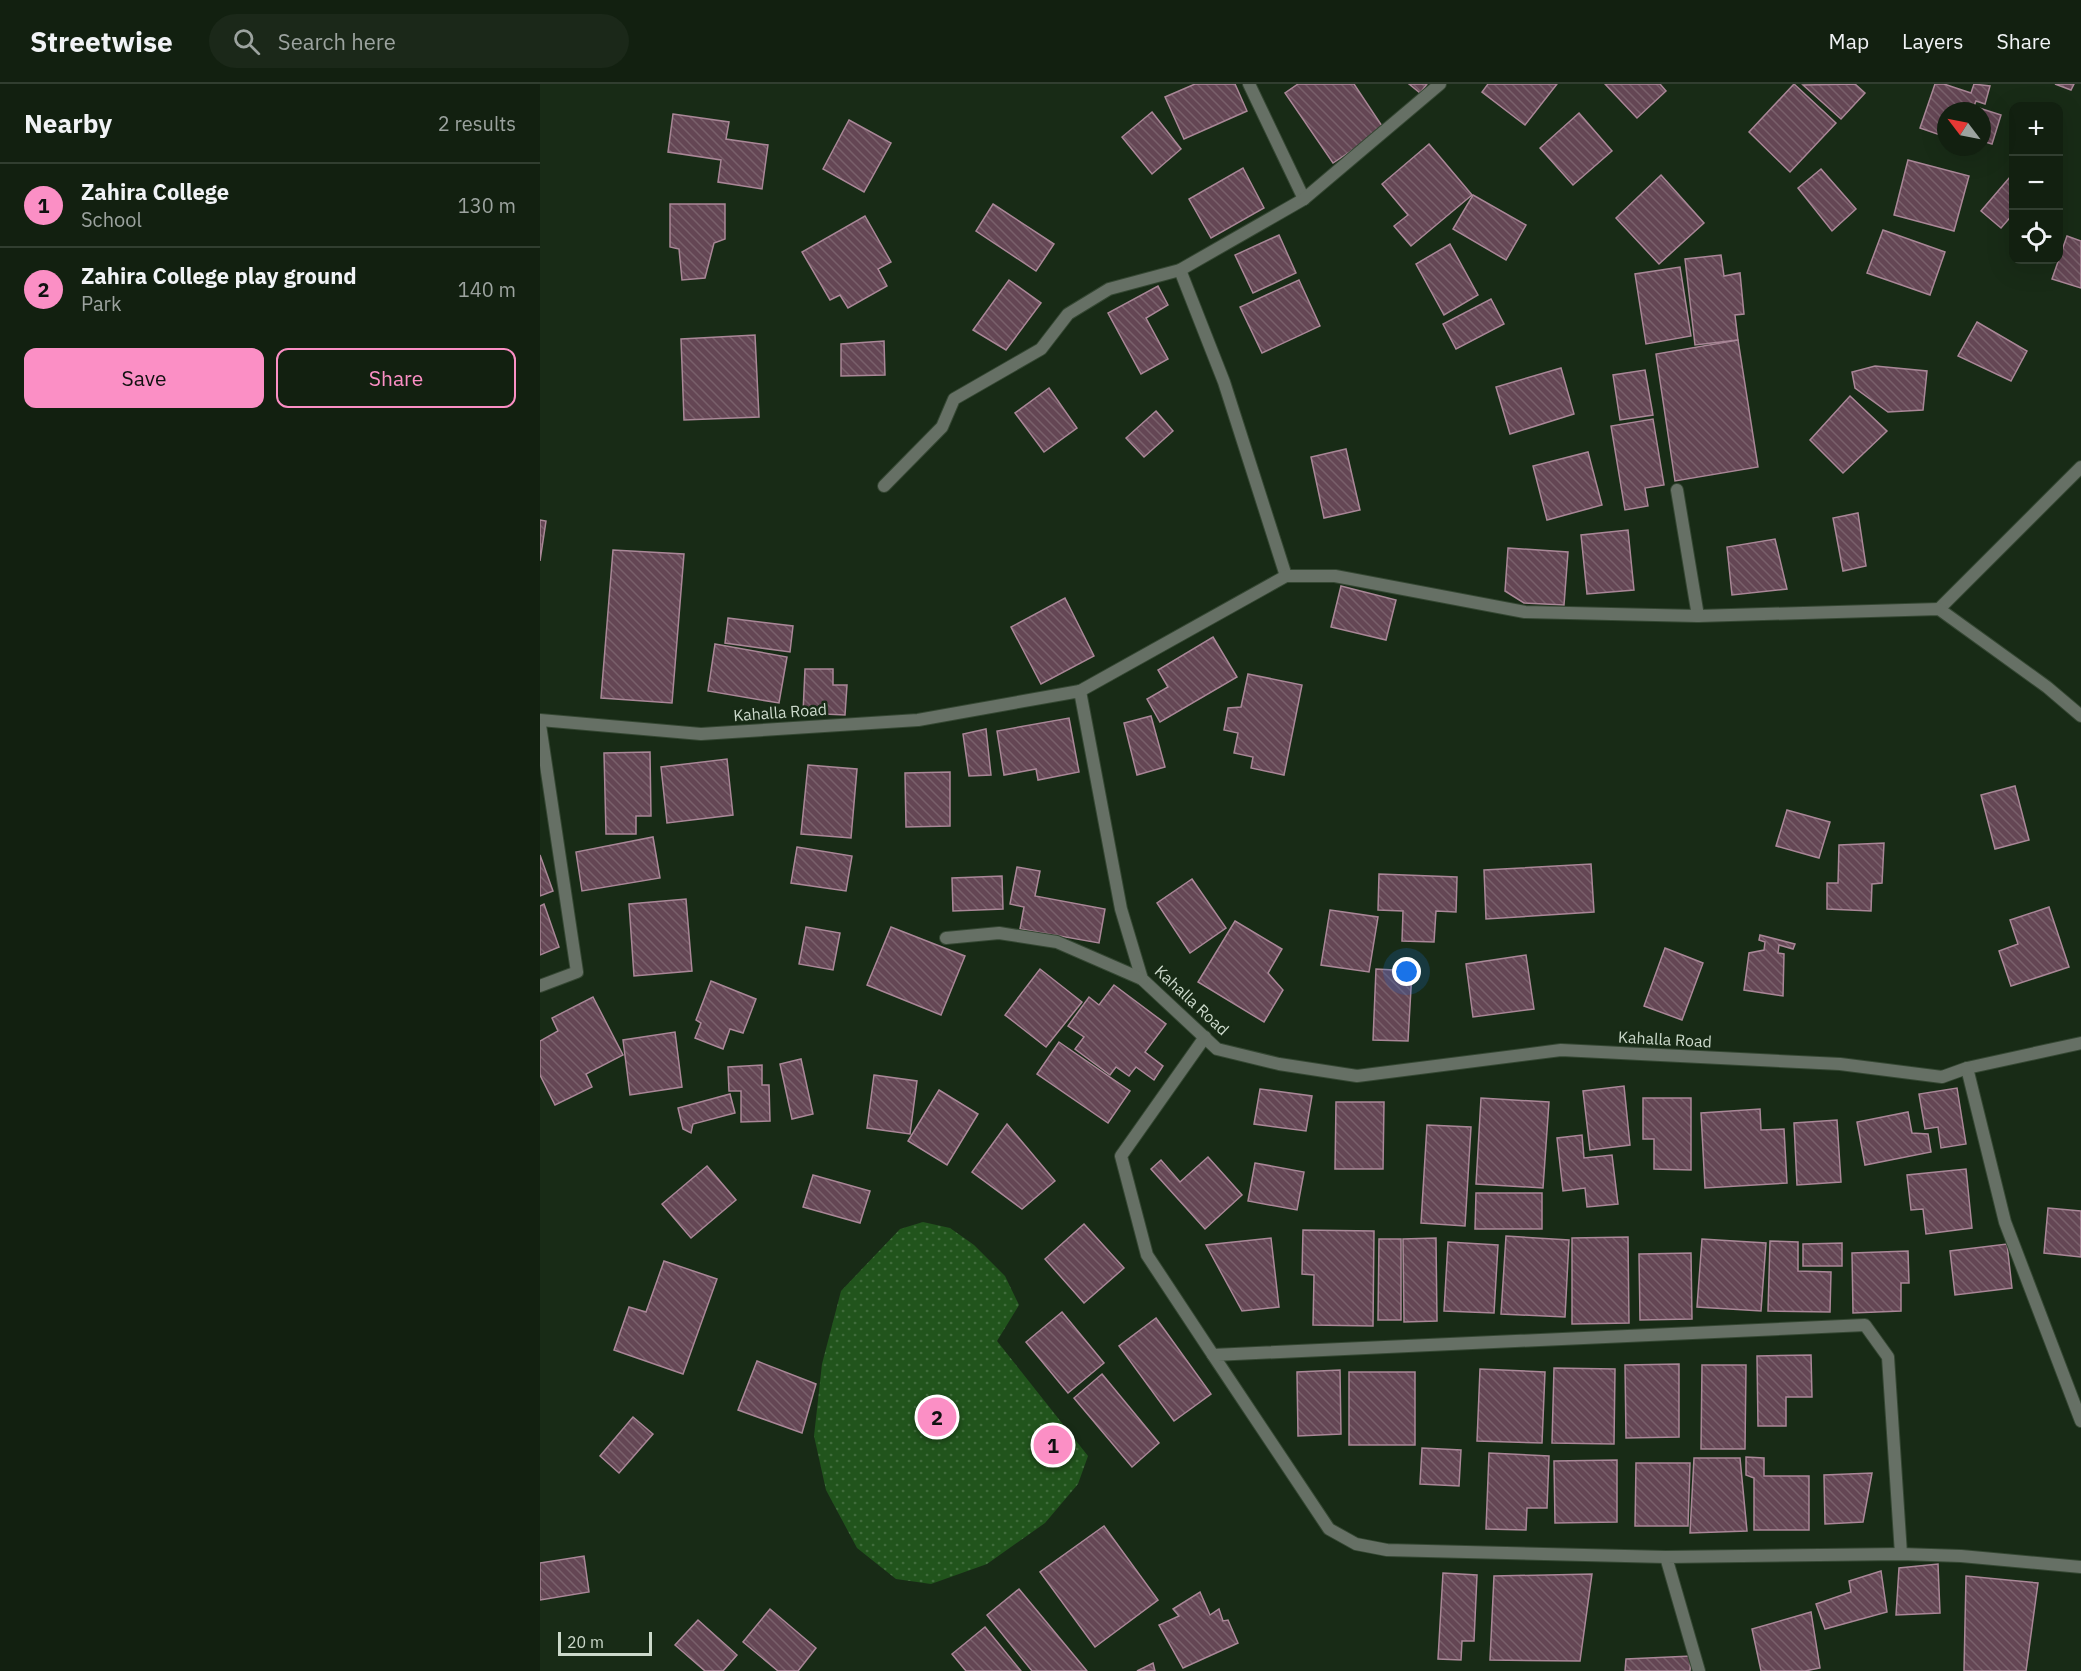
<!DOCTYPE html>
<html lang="en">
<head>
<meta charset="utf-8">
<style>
	body { margin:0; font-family:"IBM Plex Sans",sans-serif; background:#1b2819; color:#f1f3f6 }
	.controls { position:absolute; right:18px; top:18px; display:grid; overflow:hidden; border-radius:12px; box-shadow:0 6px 24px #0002 }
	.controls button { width:54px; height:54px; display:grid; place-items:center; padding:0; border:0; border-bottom:2px solid #313e30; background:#122010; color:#f1f3f6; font:30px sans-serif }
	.compass { position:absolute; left:1397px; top:18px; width:54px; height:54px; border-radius:50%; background:#122010; box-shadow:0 6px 24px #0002; rotate:302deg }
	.scale { position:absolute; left:18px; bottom:15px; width:94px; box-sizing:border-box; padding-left:6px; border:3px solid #ccd9cb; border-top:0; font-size:16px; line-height:21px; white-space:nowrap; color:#ccd9cb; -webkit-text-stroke:4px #182b16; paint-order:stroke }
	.you { position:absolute; left:867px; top:888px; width:21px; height:21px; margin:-15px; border:4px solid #fff; border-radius:50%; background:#1a73e8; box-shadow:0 0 0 9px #1a73e833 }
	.badge { display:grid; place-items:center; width:39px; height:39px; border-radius:50%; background:#fb8fc5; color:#111; font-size:20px; font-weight:700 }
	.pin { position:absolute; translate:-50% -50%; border:3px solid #fff; box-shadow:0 2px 6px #0006 }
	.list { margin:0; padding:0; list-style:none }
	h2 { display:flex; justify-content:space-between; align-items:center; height:78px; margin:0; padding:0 24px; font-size:26px }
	h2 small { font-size:20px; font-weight:400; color:#9ca39f }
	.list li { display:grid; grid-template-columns:39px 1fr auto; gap:18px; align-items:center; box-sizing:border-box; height:84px; padding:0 24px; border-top:2px solid #313e30 }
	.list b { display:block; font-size:22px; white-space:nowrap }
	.list p { margin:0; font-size:20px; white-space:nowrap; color:#9ca39f }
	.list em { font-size:20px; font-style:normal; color:#9ca39f }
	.actions { display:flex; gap:12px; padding:18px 24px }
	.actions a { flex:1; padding:14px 0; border:2px solid #fb8fc5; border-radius:12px; text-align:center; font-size:21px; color:#fb8fc5 }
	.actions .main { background:#fb8fc5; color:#111 }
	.icon { flex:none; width:33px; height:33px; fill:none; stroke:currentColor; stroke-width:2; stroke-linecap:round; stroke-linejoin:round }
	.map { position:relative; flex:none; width:1541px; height:1587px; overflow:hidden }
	header { display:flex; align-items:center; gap:36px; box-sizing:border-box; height:84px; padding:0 30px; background:#122010; border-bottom:2px solid #313e30 }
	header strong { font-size:28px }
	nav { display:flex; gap:33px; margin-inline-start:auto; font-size:21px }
	.search { width:420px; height:54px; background:#1b2819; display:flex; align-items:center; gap:15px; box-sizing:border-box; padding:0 21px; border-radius:33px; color:#9ca39f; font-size:22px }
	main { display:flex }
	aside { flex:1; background:#122010 }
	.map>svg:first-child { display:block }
	.grass { fill:url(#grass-dots) }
	.building { fill:url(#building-back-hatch); stroke:#a98797; stroke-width:1.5 }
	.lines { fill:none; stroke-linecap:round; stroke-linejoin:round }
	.street-casing { stroke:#354733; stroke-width:14 }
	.street { stroke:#667065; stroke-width:12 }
	.labels { text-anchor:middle; stroke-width:5; stroke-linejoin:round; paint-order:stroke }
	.street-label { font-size:16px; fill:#ccd9cb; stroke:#182b16 }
</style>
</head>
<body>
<header>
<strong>Streetwise</strong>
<div class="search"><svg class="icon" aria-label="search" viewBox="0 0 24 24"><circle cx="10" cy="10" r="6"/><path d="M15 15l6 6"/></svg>Search here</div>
<nav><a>Map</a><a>Layers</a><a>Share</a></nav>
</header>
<main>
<aside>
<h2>Nearby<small>2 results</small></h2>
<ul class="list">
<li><span class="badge">1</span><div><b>Zahira College</b><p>School</p></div><em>130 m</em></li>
<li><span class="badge">2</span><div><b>Zahira College play ground</b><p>Park</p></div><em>140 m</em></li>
</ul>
<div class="actions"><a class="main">Save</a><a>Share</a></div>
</aside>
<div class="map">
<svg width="1541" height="1587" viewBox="0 0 1541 1587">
	<defs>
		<pattern id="grass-dots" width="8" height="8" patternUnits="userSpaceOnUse" patternTransform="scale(1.5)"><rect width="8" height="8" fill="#21541c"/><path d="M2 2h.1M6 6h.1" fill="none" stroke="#406c3c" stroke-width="1.8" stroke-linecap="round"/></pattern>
		<pattern id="building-back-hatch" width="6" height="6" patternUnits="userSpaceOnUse" patternTransform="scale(1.5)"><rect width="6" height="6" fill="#644654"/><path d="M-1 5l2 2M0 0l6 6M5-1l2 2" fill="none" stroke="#79606b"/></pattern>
	</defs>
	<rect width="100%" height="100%" fill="#182b16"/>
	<path class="grass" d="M383,1138L410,1144L434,1161L465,1192L479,1221L457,1257L548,1372L538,1400L505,1439L447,1480L391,1500L356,1495L317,1464L286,1406L274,1352L282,1280L301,1207L360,1145Z"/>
	<g class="building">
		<path d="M655,0H695L707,27L644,55L625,13Z"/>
		<path d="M758,0H814L844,45L793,79L745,9Z"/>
		<path d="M869,0H887L880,9Z"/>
		<path d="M948,0H1017L985,41L942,8Z"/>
		<path d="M1065,0H1120L1126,7L1097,34Z"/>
		<path d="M1254,0L1296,39L1250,88L1209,48Z"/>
		<path d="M1315,0L1325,9L1301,35L1263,1Z"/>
		<path d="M1395,0H1404L1431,9L1434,0L1450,2L1445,20L1436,17L1432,27H1406V53L1380,44Z"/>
		<path d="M1515,0H1534L1531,6Z"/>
		<path d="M1436,23L1461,31L1452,60L1442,57V27H1435Z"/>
		<path d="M612,28L641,65L612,90L582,53Z"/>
		<path d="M1039,29L1072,67L1033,101L1000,64Z"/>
		<path d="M133,30L189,38L186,55L228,61L222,105L178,98L181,76L128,68Z"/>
		<path d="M309,36L351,59L324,108L283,85Z"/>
		<path d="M889,60L932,111L871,162L854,142L868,131L842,100Z"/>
		<path d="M1368,76L1429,92L1414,147L1354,131Z"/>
		<path d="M703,84L724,124L671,154L649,115Z"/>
		<path d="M1281,85L1316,125L1292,147L1258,104Z"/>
		<path d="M1121,91L1164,139L1119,180L1076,134Z"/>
		<path d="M1470,93L1474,96V129L1461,144L1441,127Z"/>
		<path d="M933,111L986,141L966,176L913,145Z"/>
		<path d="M130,120H185V155L174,159L165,194L142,196L139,165L130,163Z"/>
		<path d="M453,120L514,160L496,187L436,147Z"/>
		<path d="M325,132L351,178L338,185L347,202L308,224L300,211L290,216L262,168Z"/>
		<path d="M1343,146L1405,168L1390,211L1327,189Z"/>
		<path d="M739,151L756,189L713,209L695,171Z"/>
		<path d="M1527,152L1541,157V204L1512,195Z"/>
		<path d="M910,160L938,211L904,231L876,180Z"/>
		<path d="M1181,171L1184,192L1200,189L1204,230L1195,231L1198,256L1155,261L1145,175Z"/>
		<path d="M1140,183L1151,252L1106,260L1095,190Z"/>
		<path d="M469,196L501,219L466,266L433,246Z"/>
		<path d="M759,196L780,242L722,269L700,223Z"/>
		<path d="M618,202L628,221L606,234L628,275L601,290L568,229Z"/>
		<path d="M951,215L964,240L916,265L903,240Z"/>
		<path d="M1437,238L1487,267L1471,297L1418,272Z"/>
		<path d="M215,251L219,333L144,336L141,255Z"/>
		<path d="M1198,256L1218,383L1135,397L1116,270Z"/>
		<path d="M344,257L345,291L301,292V260Z"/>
		<path d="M1335,282L1387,287L1383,326L1348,328L1315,304L1312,288Z"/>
		<path d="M1021,284L1034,330L970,350L956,303Z"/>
		<path d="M1105,286L1113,331L1080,336L1073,291Z"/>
		<path d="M509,304L537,344L504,368L475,329Z"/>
		<path d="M1310,312L1347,347L1303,389L1270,356Z"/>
		<path d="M616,327L633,347L604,373L586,354Z"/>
		<path d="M1113,335L1124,401L1105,404L1108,422L1085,426L1071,342Z"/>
		<path d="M806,365L820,426L784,434L771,373Z"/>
		<path d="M1048,368L1062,421L1007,436L993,382Z"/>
		<path d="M1318,429L1326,482L1303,487L1293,434Z"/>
		<path d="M0,436L6,437L0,477Z"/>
		<path d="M1088,446L1094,506L1047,510L1041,451Z"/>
		<path d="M1235,455L1247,505L1192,511L1187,463Z"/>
		<path d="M968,464L1028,468L1024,521L984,519L965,507Z"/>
		<path d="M73,466L144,470L132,619L61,614Z"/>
		<path d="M801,502L856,516L846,556L791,543Z"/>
		<path d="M525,514L554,572L501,600L471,543Z"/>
		<path d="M188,534L253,542L250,568L185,559Z"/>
		<path d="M673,553L697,593L620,638L607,615L628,603L618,586Z"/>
		<path d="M175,560L247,573L239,619L168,607Z"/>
		<path d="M265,585H293V601H307L305,631L263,629Z"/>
		<path d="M708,590L762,601L744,691L711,684L713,673L694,669L698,649L684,646L688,624L701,623Z"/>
		<path d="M611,632L625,683L597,691L584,639Z"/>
		<path d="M529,634L539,688L498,696L496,685L464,691L457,647Z"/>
		<path d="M446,645L451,691L429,692L423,650Z"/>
		<path d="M110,668L111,732H96V750H66L64,669Z"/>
		<path d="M187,675L193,731L127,739L121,683Z"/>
		<path d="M268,681L317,685L311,754L261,750Z"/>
		<path d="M410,688V742L366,743L365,689Z"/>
		<path d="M1475,702L1489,756L1455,765L1441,711Z"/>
		<path d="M1247,726L1290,738L1279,774L1236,762Z"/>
		<path d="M113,753L120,794L42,807L36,768Z"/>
		<path d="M1344,759L1342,799L1332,800L1331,827L1287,825V799H1298L1299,761Z"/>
		<path d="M257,763L312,772L306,807L251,799Z"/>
		<path d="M0,771L13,807L0,812Z"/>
		<path d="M1051,780L1054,828L946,835L944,786Z"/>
		<path d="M477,783L500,787L495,812L565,825L559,859L480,845L484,823L470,820Z"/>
		<path d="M839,790L917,793L916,828L896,827L894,858L862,857L863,827L838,826Z"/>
		<path d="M462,792L463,825L413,827L412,794Z"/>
		<path d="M652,795L686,844L650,869L617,819Z"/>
		<path d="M146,815L152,887L94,892L89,820Z"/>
		<path d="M4,820L19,863L0,871V822Z"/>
		<path d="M1509,823L1529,883L1471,902L1459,867L1478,860L1470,836Z"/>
		<path d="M790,826L838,833L829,888L781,881Z"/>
		<path d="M695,837L742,865L728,889L743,906L724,938L658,898Z"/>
		<path d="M266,843L300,849L293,886L259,880Z"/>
		<path d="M351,843L425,872L401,931L327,901Z"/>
		<path d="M1220,851L1255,860L1253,865L1239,861L1238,869L1244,870L1243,912L1204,906L1209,869L1224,866L1225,858L1219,856Z"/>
		<path d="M1125,864L1163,879L1142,936L1104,922Z"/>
		<path d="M986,871L994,925L933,933L926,880Z"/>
		<path d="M500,885L542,918L506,963L465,931Z"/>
		<path d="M836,885L872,887L868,957L833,956Z"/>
		<path d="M171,897L216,915L203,949L190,945L183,965L155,954L161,939L156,936Z"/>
		<path d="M574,901L626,940L605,968L623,982L614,996L596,983L589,992L576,983L570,991L535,965L544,953L528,942L549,913L559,921Z"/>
		<path d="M53,913L83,971L46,990L52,1003L15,1021L0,991V957L18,947L12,934Z"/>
		<path d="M135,948L142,1003L90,1011L83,956Z"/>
		<path d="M519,958L590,1007L568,1039L497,990Z"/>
		<path d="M261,975L273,1030L252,1035L240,980Z"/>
		<path d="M222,981V1001H229L230,1037L201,1038V1007H189L188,983Z"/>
		<path d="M334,991L377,997L370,1050L327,1044Z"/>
		<path d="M1084,1002L1090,1061L1050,1066L1043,1007Z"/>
		<path d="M1417,1004L1426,1060L1401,1064L1398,1043L1385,1045L1379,1010Z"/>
		<path d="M720,1005L772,1012L766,1047L714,1040Z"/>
		<path d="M399,1006L438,1030L407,1081L368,1057Z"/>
		<path d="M190,1010L195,1029L153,1040L151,1049L143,1045L138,1024Z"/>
		<path d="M941,1014L1009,1018L1003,1104L936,1100Z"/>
		<path d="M1103,1014H1151V1086L1114,1085V1055H1103Z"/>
		<path d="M796,1018H844L843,1085H795Z"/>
		<path d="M1220,1025L1221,1046L1244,1045L1247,1099L1165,1104L1161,1029Z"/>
		<path d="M1368,1028L1372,1049L1388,1050L1391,1068L1325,1081L1317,1038Z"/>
		<path d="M1297,1036L1301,1098L1257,1101L1254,1039Z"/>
		<path d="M467,1040L515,1097L482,1125L432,1088Z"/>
		<path d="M887,1041L931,1043L925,1142L881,1139Z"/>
		<path d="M1042,1051L1044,1074L1072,1071L1078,1120L1047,1123L1045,1104L1023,1107L1017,1054Z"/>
		<path d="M668,1073L702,1111L665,1145L611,1085L621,1076L640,1098Z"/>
		<path d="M715,1079L764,1088L757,1126L708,1117Z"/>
		<path d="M167,1082L196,1116L151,1154L122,1120Z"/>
		<path d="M1426,1085L1432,1144L1386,1150L1383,1125L1371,1126L1367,1091Z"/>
		<path d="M273,1091L330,1107L320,1139L263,1123Z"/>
		<path d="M936,1109H1002V1145H935Z"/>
		<path d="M1508,1124L1541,1127V1173L1504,1169Z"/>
		<path d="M544,1140L584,1184L544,1219L505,1175Z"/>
		<path d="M763,1146L834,1147L833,1242L773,1241L774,1191L762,1190Z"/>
		<path d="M966,1152L1029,1156L1025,1233L961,1230Z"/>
		<path d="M1088,1153L1089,1239L1032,1240V1154Z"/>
		<path d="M731,1154L739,1223L702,1227L666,1161Z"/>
		<path d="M896,1154L897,1237L864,1238L863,1155Z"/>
		<path d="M839,1155H861V1236H838Z"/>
		<path d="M1162,1155L1226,1159L1221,1227L1157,1223Z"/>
		<path d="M1230,1157L1258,1158V1187L1291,1188L1290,1228L1228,1227Z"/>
		<path d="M908,1158L958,1161L954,1229L904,1227Z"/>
		<path d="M1302,1159V1182H1263V1160Z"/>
		<path d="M1467,1160L1472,1204L1415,1211L1410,1167Z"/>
		<path d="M1368,1167L1369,1199H1361V1227L1313,1229L1312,1169Z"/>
		<path d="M1151,1169L1152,1235L1100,1236L1099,1170Z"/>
		<path d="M124,1177L177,1195L143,1290L74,1266L89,1223L106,1228Z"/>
		<path d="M522,1228L564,1279L528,1309L486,1258Z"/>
		<path d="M616,1234L671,1310L634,1337L579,1262Z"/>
		<path d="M1271,1271L1272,1313H1246V1342H1218L1217,1272Z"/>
		<path d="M217,1277L276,1300L262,1349L198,1326Z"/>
		<path d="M1139,1280V1353L1086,1354L1085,1281Z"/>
		<path d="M1162,1281H1206L1205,1365H1161Z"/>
		<path d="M1014,1284L1075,1285L1074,1360L1012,1359Z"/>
		<path d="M940,1285L1005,1288L1002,1359L937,1357Z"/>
		<path d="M800,1286L801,1350L758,1352L757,1288Z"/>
		<rect x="809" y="1288" width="66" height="73"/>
		<path d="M562,1290L619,1359L592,1383L534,1314Z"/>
		<path d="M93,1333L113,1350L79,1389L60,1372Z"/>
		<path d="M882,1364L921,1366L919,1402L880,1400Z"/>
		<path d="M949,1369L1009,1372L1007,1424H987L986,1446L946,1445Z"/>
		<path d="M1206,1373L1224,1374V1392H1269V1446H1214V1394L1206,1391Z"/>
		<path d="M1154,1374H1200L1207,1447L1150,1449Z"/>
		<path d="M1077,1376V1438L1015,1439L1014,1377Z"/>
		<path d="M1096,1379H1150L1148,1442H1095Z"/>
		<path d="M1332,1389L1323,1438L1285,1440L1284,1391Z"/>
		<path d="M564,1442L618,1516L555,1563L500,1488Z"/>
		<path d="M44,1472L49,1508L0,1516V1479Z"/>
		<path d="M1398,1480L1400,1529L1356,1531L1359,1484Z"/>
		<path d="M1341,1487L1347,1528L1285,1545L1276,1520L1311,1508L1309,1497Z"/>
		<path d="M903,1489L937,1491L934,1557H922L921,1576L898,1575Z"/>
		<path d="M1052,1490L1040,1577L950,1576L954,1492Z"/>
		<path d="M1426,1492L1498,1499L1486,1587H1424Z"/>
		<path d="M479,1505L547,1587H492L447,1531Z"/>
		<path d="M660,1508L670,1531L679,1525L683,1537L688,1536L698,1559L643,1584L619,1541L639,1532L633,1525Z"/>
		<path d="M230,1525L276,1564L258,1587H238L203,1558Z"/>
		<path d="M1271,1528L1280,1584L1265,1587H1221L1212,1545Z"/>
		<path d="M158,1536L197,1571L183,1587H165L135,1561Z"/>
		<path d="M445,1543L481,1587H426L412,1570Z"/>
		<path d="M1151,1572L1150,1587H1085L1086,1575Z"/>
		<path d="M613,1579L615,1587H597Z"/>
	</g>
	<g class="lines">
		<defs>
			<g id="street">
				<path d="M709,0L764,115"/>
				<path d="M640,186L684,298L746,492"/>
				<path d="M344,402L402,343L414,315L501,265L528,230L569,205L640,186L764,115L900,0"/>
				<path d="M1137,406L1158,532"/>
				<path d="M1399,525L1541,383"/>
				<path d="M540,607L746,492H795L985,528L1158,532L1399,525L1507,603L1541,632"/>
				<path d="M0,636L161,650L378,636L540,607L581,825L602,895L677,965L739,980L817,992L1021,966L1300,980L1402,993L1427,984L1541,959"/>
				<path d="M0,641L37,888L0,902"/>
				<path d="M406,854L459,849L517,858L602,895"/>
				<path d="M665,953L581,1072L607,1171L673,1271"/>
				<path d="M1427,984L1465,1138L1541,1337"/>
				<path d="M1126,1473L847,1466L816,1460L789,1445L673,1271L1325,1241L1348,1273L1361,1470"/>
				<path d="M1159,1587L1126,1473L1361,1470L1421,1472L1541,1483"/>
			</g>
		</defs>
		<use href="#street" class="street-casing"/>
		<use href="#street" class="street"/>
	</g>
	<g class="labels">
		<g class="street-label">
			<text transform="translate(240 628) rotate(-4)" y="6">Kahalla Road</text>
			<text transform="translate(652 916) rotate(43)" y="6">Kahalla Road</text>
			<text transform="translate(1125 955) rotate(3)" y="6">Kahalla Road</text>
		</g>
	</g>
</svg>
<div class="controls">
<button>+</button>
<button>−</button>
<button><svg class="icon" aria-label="locate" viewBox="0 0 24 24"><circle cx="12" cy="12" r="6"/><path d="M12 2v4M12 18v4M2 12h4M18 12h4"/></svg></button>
</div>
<svg class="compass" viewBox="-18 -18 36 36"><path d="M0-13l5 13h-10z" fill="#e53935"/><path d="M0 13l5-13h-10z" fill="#9ca39f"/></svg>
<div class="scale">20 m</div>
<div class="you"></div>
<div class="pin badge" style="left:513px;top:1361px">1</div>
<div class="pin badge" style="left:397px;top:1333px">2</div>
</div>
</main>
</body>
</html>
